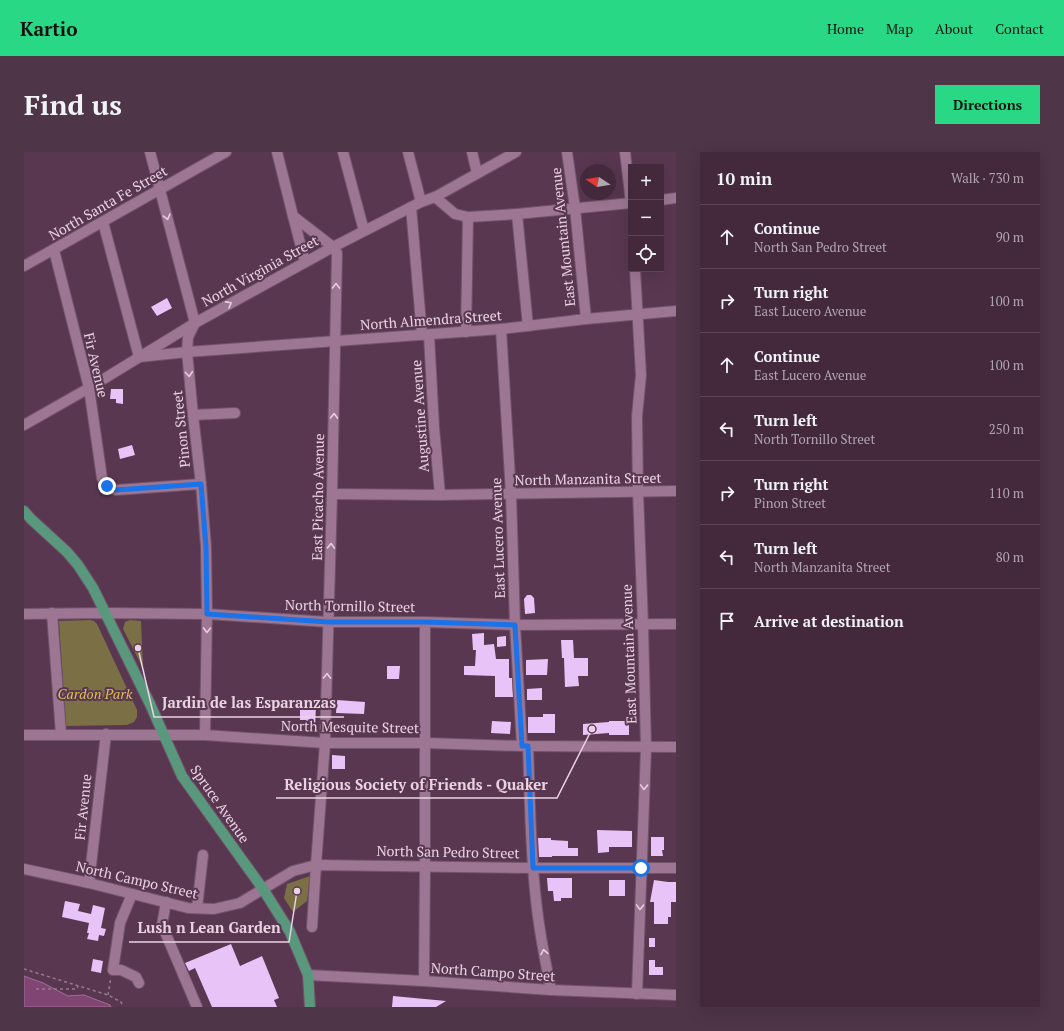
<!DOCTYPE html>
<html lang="en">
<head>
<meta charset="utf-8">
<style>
	body { margin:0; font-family:"PT Serif",serif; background:#4e3548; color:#f1f3f6 }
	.controls { position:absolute; right:12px; top:12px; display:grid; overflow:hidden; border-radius:0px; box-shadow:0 4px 16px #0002 }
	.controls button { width:36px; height:36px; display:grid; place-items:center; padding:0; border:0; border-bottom:1px solid #5c4557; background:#44293d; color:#f1f3f6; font:20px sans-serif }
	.compass { position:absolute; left:556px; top:12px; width:36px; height:36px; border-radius:50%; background:#44293d; box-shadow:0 4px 16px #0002; rotate:282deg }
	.stop { position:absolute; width:12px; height:12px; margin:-9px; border:3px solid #1a73e8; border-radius:50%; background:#fff }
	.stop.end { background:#1a73e8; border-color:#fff; box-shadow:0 1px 4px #0008 }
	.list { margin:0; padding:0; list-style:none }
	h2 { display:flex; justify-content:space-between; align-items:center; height:52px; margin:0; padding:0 16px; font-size:17px }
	h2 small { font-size:13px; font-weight:400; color:#afa6b0 }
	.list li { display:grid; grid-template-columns:26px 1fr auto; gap:12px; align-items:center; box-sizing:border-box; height:64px; padding:0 16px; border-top:1px solid #5c4557 }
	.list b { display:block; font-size:15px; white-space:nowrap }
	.list p { margin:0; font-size:13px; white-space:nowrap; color:#afa6b0 }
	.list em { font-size:13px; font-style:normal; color:#afa6b0 }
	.icon { flex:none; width:22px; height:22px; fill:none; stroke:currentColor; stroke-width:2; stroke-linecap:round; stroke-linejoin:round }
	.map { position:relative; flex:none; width:652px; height:855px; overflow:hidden; border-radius:0px }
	header { display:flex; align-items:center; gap:24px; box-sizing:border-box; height:56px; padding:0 20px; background:#29d885; color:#111 }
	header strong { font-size:19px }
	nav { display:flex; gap:22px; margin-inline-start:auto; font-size:14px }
	.intro { display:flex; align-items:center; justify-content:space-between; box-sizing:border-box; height:96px; padding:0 24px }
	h1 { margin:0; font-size:28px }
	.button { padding:10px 18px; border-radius:0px; background:#29d885; color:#111; font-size:14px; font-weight:700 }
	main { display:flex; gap:24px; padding:0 24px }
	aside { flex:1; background:#44293d; border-radius:0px; box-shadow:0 4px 16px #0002 }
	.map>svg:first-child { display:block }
	.green { fill:#7a6f45 }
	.water { fill:#804573; stroke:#a07094 }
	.building { fill:#e8c3f7 }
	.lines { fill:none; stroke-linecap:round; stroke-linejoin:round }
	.minor-casing { stroke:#71546a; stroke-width:12 }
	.major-casing { stroke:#71546a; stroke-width:12 }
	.path { stroke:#977a8f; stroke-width:1.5; stroke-dasharray:3 3; stroke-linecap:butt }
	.minor { stroke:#9d7693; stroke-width:10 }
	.major { stroke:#59987c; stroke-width:10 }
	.oneway { stroke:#e5cede }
	.route { stroke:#1a73e8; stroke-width:5 }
	.labels { text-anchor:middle; stroke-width:4; stroke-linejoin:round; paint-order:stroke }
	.street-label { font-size:14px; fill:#e9d3e2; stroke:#5a3751 }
	.park-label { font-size:14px; font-style:italic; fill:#dcc254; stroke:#5a3751 }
	.leader { fill:none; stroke:#e9d3e2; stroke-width:1.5 }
	.callout-dot { fill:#e9d3e2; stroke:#5a3751; stroke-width:1.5 }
	.callout-label { font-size:15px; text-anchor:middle; font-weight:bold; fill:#e9d3e2; stroke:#5a3751; stroke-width:4; stroke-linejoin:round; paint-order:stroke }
</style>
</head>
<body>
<header>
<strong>Kartio</strong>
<nav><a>Home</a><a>Map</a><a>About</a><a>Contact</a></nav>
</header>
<div class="intro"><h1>Find us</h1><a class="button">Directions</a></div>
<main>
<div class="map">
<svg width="652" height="855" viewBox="0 0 652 855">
	<rect width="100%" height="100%" fill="#5a3751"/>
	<g class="green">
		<path d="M66,468L70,469L73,472L113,558V565L110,570L103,573L42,574L35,469Z"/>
		<path d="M106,468L117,469L119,516L99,477L101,470Z"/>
		<path d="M286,724L283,749L269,760L260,746L263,732Z"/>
	</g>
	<path class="water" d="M0,824L19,831L44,844L60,843L86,853L87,855H0Z"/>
	<g class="building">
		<path d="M143,146L148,156L133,164L127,155Z"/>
		<path d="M87,237H99V252L92,251V247H86Z"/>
		<path d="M108,293L111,303L96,307L94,297Z"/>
		<path d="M503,443H507L510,446L511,461L501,462L500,447Z"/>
		<path d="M460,481V493L470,492L472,507H485V526H488L489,545H471V524L440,523V514H451L452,498H449L448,482Z"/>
		<path d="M482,484V494L473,495V485Z"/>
		<path d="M537,488H549L550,506H564V524H554L555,534L541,535L540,506H538Z"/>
		<path d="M524,507L523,523H502V508Z"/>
		<path d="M363,514H376L375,527H363Z"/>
		<path d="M518,536V548H503V537Z"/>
		<path d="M313,548L341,550L340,562L312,561Z"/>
		<path d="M276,552H292L291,577H282V568H276Z"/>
		<path d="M519,562H531V581H504V565H519Z"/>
		<path d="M468,569L487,570L486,582L467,581Z"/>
		<path d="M585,569H605V583H585V581L559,583V572L585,570Z"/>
		<path d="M308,603L321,604V617H308Z"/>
		<path d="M573,678L608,679V695H585V700L574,701Z"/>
		<path d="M627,685H640V698H638L639,704H627Z"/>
		<path d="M514,686H527V688L544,689V696H554V704H528V705H515Z"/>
		<path d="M523,726H548V746H537V749H530L529,739H524Z"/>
		<rect x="585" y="728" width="16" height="16"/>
		<path d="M630,728L644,730H652V750H647V765H644V772H630V750H626Z"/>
		<path d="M41,749L56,752L54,759L67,762L69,753L81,756L77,776L82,777L80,784L75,783L74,789L63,787L65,781H63L65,771L38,765Z"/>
		<rect x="625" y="786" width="6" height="9"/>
		<path d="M207,792L216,814L238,804L255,846L250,848L253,855H188L171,816L165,819L161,811Z"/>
		<path d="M69,807L79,809L77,821L67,819Z"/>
		<path d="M625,808H631V815H639V823H625Z"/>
		<path d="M369,844L422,849L412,855H368Z"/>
	</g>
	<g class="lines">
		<defs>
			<g id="minor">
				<path d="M126,0L171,171L164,185L163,200L169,263L177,332L182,395L183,462L181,583"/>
				<path d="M319,0L340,79"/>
				<path d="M384,0L397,50"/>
				<path d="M448,0L453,21"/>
				<path d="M543,0L551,56L562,167"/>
				<path d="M411,45L431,62L444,65L493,62L607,51L601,0"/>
				<path d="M637,48L652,46"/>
				<path d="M387,55L398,183"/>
				<path d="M493,62L504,174"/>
				<path d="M269,64L281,110"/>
				<path d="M79,70L115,205L163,200L477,177L562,167L652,159"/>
				<path d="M30,98L65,236L78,326C81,333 84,336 92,338L177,332"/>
				<path d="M0,114L202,0"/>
				<path d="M611,117L617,223L613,264L614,340L619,473L622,596L613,842"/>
				<path d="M477,177L487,342L491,473L498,594"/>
				<path d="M442,180L444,65"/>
				<path d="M405,183L410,275L416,343"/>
				<path d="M169,263L211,261"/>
				<path d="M0,273L65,236L171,171L309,95L397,50L411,45L492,0"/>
				<path d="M308,342L416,343L652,339"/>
				<path d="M28,461L37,582"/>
				<path d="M0,462L81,461L183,462L304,470H401L491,473L652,472"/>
				<path d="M0,583H181L301,591H401L498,594L652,595"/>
				<path d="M504,594C506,645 506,697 512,748C515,779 521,808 527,838"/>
				<path d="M0,717L65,731L164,756L190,757L216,751L239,737L269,719L292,713L301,591L308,342L313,101L309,95L269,64L253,0"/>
				<path d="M65,731L82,582"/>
				<path d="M142,750L138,773L173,855"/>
				<path d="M173,756L179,703"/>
				<path d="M288,775L292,713L509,716H652"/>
				<path d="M89,818L96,771L108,742"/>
				<path d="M89,818H97L112,825L115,831"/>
				<path d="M284,823L400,829L527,838L652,843"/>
				<path d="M400,829L401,714V470"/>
			</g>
			<path id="major" d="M0,359L7,367L43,400L54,413L69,436L126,552L158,624L239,737L266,780L284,823L286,855"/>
		</defs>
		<use href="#minor" class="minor-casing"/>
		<use href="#major" class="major-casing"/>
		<g class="path">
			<path d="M0,817L84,843L97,850L99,855"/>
			<path d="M12,837H53L54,834"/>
			<path d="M84,843L87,825"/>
		</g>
		<use href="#minor" class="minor"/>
		<use href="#major" class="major"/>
	</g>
	<defs><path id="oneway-chevron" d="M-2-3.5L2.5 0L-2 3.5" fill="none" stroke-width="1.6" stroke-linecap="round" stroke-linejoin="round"/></defs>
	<g class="oneway">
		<use href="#oneway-chevron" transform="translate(143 65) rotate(75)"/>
		<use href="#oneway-chevron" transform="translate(312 134) rotate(-89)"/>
		<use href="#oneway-chevron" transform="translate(205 152) rotate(-29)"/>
		<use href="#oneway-chevron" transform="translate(165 222) rotate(85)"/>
		<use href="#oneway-chevron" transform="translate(310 264) rotate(-89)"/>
		<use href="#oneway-chevron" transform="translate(307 394) rotate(-88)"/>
		<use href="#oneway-chevron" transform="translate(183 478) rotate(91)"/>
		<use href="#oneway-chevron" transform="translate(303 524) rotate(-89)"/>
		<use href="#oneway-chevron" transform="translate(620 635) rotate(92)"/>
		<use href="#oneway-chevron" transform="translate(616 755) rotate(92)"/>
		<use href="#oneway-chevron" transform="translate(520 800) rotate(-100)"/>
	</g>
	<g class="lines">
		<path class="route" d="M83,334L86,336L92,338L177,332L182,395L183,462L304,470H401L491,473L498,594H504L509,716H617"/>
	</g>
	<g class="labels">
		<g class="street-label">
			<text transform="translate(84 51) rotate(-30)" y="5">North Santa Fe Street</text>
			<text transform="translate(539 85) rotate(-96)" y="5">East Mountain Avenue</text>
			<text transform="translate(236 119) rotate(-29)" y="5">North Virginia Street</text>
			<text transform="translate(407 168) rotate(-4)" y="5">North Almendra Street</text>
			<text transform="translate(72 213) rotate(77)" y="5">Fir Avenue</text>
			<text transform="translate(396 264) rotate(-94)" y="5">Augustine Avenue</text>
			<text transform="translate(157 277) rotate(-96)" y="5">Pinon Street</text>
			<text transform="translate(564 327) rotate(-1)" y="5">North Manzanita Street</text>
			<text transform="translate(294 345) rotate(-89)" y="5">East Picacho Avenue</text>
			<text transform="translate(474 386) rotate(-92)" y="5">East Lucero Avenue</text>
			<text transform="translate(326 454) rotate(1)" y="5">North Tornillo Street</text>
			<text transform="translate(605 502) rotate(-92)" y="5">East Mountain Avenue</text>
			<text transform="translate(326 575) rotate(1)" y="5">North Mesquite Street</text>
			<text transform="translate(196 652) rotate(55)" y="5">Spruce Avenue</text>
			<text transform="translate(59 655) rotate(-84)" y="5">Fir Avenue</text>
			<text transform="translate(424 700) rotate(1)" y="5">North San Pedro Street</text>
			<text transform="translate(113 728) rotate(13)" y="5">North Campo Street</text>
			<text transform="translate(469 820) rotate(4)" y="5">North Campo Street</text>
		</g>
		<g class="park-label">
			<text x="71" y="547">Cardon Park</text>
		</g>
	</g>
	<path class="leader" d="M114 496L130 565H320M568 577L533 646H252M273 739L265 790H105"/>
	<g class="callout-dot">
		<circle cx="114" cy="496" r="4"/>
		<circle cx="568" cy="577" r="4"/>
		<circle cx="273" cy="739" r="4"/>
	</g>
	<g class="callout-label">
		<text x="225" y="556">Jardin de las Esparanzas</text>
		<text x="392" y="638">Religious Society of Friends - Quaker</text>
		<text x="185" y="781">Lush n Lean Garden</text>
	</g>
</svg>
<div class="controls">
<button>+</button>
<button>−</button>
<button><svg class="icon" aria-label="locate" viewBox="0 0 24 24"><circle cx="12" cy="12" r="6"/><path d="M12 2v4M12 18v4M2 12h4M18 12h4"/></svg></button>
</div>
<svg class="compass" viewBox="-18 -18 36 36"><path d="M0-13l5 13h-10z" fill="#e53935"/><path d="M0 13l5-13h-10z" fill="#afa6b0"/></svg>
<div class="stop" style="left:617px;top:716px"></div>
<div class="stop end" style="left:83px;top:334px"></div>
</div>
<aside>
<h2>10 min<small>Walk · 730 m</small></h2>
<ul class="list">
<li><svg class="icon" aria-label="ahead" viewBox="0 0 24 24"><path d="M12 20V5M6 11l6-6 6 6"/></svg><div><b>Continue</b><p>North San Pedro Street</p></div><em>90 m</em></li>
<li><svg class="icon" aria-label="right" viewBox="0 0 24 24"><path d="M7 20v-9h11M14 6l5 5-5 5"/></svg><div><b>Turn right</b><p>East Lucero Avenue</p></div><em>100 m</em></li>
<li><svg class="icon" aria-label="ahead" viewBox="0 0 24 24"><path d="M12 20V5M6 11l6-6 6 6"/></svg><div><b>Continue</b><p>East Lucero Avenue</p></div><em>100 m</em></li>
<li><svg class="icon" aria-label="left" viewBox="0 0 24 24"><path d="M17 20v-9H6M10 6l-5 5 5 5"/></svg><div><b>Turn left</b><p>North Tornillo Street</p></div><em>250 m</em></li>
<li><svg class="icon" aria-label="right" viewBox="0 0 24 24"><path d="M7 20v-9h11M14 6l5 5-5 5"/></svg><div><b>Turn right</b><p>Pinon Street</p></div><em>110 m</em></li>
<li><svg class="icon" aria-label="left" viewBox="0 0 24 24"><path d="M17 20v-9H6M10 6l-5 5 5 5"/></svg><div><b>Turn left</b><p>North Manzanita Street</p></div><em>80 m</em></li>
<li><svg class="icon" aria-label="arrive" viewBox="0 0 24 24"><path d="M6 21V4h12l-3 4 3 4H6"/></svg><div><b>Arrive at destination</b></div></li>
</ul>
</aside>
</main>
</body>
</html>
